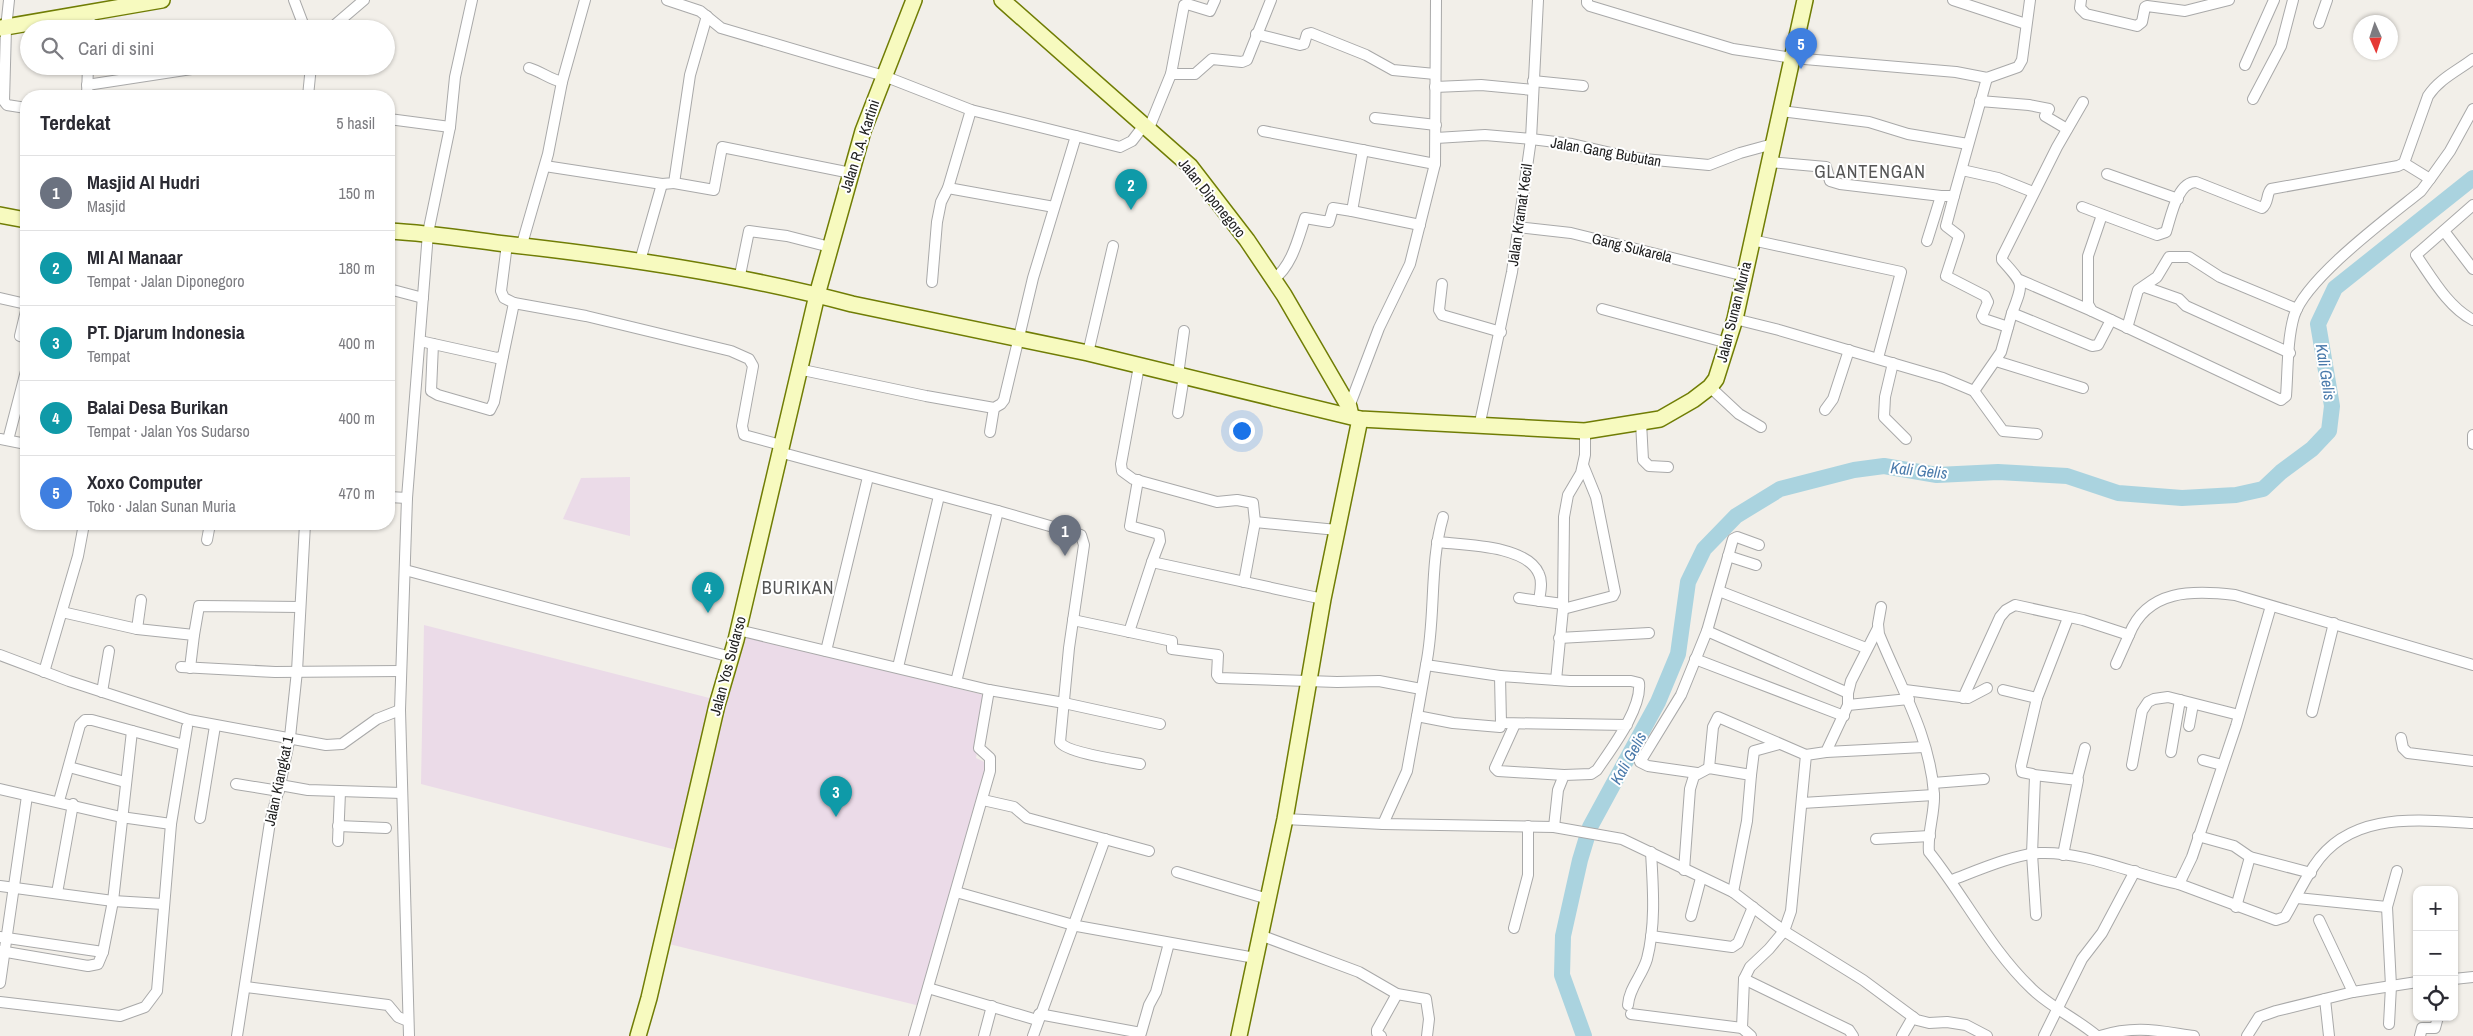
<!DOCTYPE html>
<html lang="id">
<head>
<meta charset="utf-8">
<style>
	body { margin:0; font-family:"Archivo Narrow",sans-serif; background:#f2f2f3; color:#2b2b33 }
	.controls { position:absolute; right:15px; bottom:15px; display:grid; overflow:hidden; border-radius:10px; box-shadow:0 1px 4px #0004 }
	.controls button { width:45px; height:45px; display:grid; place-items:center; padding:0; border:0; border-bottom:1px solid #e1e1e2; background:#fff; color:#2b2b33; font:25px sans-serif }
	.compass { position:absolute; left:2353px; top:15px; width:45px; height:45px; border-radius:50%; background:#fff; box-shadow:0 1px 4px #0004; rotate:177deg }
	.you { position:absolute; left:1241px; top:430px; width:18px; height:18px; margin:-12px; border:4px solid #fff; border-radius:50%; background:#1a73e8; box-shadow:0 0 0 8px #1a73e833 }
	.badge { display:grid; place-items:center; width:32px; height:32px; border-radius:50%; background:#7c3aed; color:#fff; font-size:16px; font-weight:700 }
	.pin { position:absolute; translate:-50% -41px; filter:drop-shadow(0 1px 2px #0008) }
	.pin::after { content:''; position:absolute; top:26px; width:18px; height:15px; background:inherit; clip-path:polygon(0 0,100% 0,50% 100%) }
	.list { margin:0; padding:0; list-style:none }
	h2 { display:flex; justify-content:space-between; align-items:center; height:65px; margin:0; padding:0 20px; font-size:21px }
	h2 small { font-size:16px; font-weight:400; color:#7c7c81 }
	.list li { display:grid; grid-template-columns:32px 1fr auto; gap:15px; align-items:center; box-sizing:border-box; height:75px; padding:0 20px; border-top:1px solid #e1e1e2 }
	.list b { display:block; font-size:19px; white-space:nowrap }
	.list p { margin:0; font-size:16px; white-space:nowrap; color:#7c7c81 }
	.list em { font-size:16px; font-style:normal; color:#7c7c81 }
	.icon { flex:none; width:28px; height:28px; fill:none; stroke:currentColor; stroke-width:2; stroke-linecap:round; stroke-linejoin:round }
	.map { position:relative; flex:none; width:2473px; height:1036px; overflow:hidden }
	.search { position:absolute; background:#fff; box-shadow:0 1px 4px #0004; left:20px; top:20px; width:375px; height:55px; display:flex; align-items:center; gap:12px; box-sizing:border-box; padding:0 18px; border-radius:28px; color:#7c7c81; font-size:19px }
	.panel { position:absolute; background:#fff; box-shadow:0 1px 4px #0004; left:20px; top:90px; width:375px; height:440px; border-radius:20px }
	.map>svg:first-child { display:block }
	.industrial { fill:#ebdbe8 }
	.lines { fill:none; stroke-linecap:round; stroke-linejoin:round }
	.river { stroke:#aad3df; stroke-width:16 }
	.street-casing { stroke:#a9a9a9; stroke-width:12 }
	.secondary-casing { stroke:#707d05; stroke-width:18 }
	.street { stroke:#fff; stroke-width:10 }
	.secondary { stroke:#f7fabf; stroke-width:15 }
	.labels { text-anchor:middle; stroke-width:4; stroke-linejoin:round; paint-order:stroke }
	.street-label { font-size:15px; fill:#222; stroke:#fff }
	.water-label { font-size:16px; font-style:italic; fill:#4a7aab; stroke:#fff }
	.quarter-label { font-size:18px; letter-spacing:1px; fill:#555; stroke:#fff }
</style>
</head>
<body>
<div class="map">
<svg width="2473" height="1036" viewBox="0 0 2473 1036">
	<rect width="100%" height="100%" fill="#f2efe9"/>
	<g class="industrial">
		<path d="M630,477V536L563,519L581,478Z"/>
		<path d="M424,625L725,702L743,635L988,696L976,758L989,764L920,1006L665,943L688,853L421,784Z"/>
	</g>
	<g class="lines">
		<path class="river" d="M1584,1036L1562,975L1563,936L1580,860L1590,827L1658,702L1678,654L1688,582L1704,549L1736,516L1780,489L1854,470L1884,466L1937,475L1998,472L2067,476L2118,493L2182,498L2236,495L2263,489L2281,472L2312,449L2329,431L2332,406L2318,324L2335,288L2473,178"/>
		<defs>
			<g id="street">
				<path d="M9,0L6,28L4,101L7,105L26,108"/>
				<path d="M294,0L305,29"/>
				<path d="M667,0L700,11L721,28L884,76L971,110L1076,136L1033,278L1004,400L1001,404L994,408L926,396L798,369"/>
				<path d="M1587,0V3L1590,6L1733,49L1793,58L1956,72L1987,78L2018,67L2022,60L2030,0"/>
				<path d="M1953,0L2026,24"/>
				<path d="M2081,0L2080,8L2086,14L2137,26L2142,22L2145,7L2147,6L2185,11L2229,0"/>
				<path d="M2319,23L2327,0"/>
				<path d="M89,29L90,13"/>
				<path d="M330,29L364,0"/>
				<path d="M1256,34L1300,45L1304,44L1307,34L1311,33L1366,55L1393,70L1435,74"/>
				<path d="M2245,65L2274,0"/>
				<path d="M529,68C542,72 549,79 562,82"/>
				<path d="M1171,74H1195L1212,59L1242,62L1247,60L1271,0"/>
				<path d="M1533,81L1583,86"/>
				<path d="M87,85L211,66"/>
				<path d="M1435,87L1481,85L1533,90"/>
				<path d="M87,96L88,66"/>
				<path d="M308,96L311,66"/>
				<path d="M2253,99L2281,46L2293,0"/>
				<path d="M1980,101L2029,105L2049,109L2045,116L2067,129"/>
				<path d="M1781,111L1869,122L1908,134L1968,144"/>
				<path d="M1375,118L1436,125"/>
				<path d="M389,119L450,127"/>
				<path d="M1149,128L1171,74L1184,5L1187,4L1210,11L1215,0"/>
				<path d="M1263,131L1435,164"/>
				<path d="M1076,136L1120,147L1132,141L1145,124"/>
				<path d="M1436,138L1485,135L1531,139L1572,144L1633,158L1709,165L1740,153L1773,144"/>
				<path d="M1770,162L1826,167L1830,181L1840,184L1941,196H1954L1987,78"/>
				<path d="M545,166L662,184L674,183L690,75L707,16"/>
				<path d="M1962,170L1998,178L2033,192"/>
				<path d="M2107,174L2178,199"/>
				<path d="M2430,179L2450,151L2473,109"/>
				<path d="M674,183L714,190L722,147L851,173"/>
				<path d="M948,188L1054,207"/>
				<path d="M1954,196L1946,226L1959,236L1946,276L1985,296L1988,302L1982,316L1984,319L2008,327"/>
				<path d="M2473,205L2416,255C2432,278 2448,307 2473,320"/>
				<path d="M2082,207L2157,235L2166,232C2171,217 2177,182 2196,182L2262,208C2269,203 2266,194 2271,189L2398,166L2404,163L2428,96C2439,79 2457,71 2473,59"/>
				<path d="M1352,211L1420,225"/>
				<path d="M2102,215L2088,256V304L2092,311L2281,400L2286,396C2288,370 2287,340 2294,316C2306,278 2389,217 2421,191L2430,179L2404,163"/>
				<path d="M1518,227L1571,233L1745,276"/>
				<path d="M2444,231L2473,269"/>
				<path d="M1752,240L1901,272L1878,358"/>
				<path d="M1927,241L1941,196"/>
				<path d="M522,244L548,154L562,82L585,0"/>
				<path d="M640,261L662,184"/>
				<path d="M739,280L749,231L787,236L830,247"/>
				<path d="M1273,280C1292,266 1298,239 1305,218L1329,222L1333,208L1352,211L1363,150"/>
				<path d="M2020,280L2092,311"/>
				<path d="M932,282L937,222L941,202L948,188L971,110"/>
				<path d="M1442,284L1439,310L1442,315L1501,332"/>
				<path d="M2145,287L2179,299L2186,306L2290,353"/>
				<path d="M389,289L423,298"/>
				<path d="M0,298L26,304"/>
				<path d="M514,303L586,316L731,351L749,359L753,366L742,426L744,435L781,445"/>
				<path d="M1602,309L1728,343"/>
				<path d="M26,311L20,336L26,338"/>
				<path d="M2012,313C2024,282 2024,285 2002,260V257L2057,147L2083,102"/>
				<path d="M1735,319L1779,330L1943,378L1974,391L2003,431L2037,434"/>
				<path d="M2127,328L2138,290L2157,277L2169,257H2189L2220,277L2297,309"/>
				<path d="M420,341L497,358L503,356L514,303L504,298L501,291L507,244"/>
				<path d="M433,344L431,391L438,395L490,410L494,402L503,356"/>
				<path d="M1088,353L1113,246"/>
				<path d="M1996,361L2083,388"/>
				<path d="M1893,363L1885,397L1884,417L1906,439"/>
				<path d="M1139,366L1121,464L1122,471L1133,479L1217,502L1237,500L1253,503L1255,522L1244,582"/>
				<path d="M1178,375L1184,331"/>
				<path d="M1710,387L1739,414L1761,427"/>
				<path d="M1974,391L2001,352L2012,313L2092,346L2098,345L2111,320"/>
				<path d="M1349,407L1379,328L1410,264L1435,164L1436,0"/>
				<path d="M1825,410L1833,399L1849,350"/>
				<path d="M1178,413L1184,376"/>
				<path d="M1641,422L1643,460L1649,466L1668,467"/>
				<path d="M1479,427L1512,272L1531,139L1538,0"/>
				<path d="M990,432L994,408"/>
				<path d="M2473,435V444"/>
				<path d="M0,439L26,444"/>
				<path d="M8,440L26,371"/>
				<path d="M779,452L998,511L1081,535L1084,545L1069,648L1060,742C1066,753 1125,761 1140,764"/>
				<path d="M1138,480L1130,526L1159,534L1160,541L1152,562L1323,599"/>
				<path d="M389,497L407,498"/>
				<path d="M1443,517C1429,565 1436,617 1426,665L1500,676"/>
				<path d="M1255,522L1337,530"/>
				<path d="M207,540L210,524"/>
				<path d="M1437,542C1464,545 1527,545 1539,574C1543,582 1540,593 1539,601"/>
				<path d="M1728,556L1756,565"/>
				<path d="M405,570L731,657"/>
				<path d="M1719,591L1866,648"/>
				<path d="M1519,598L1563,604"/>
				<path d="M1881,607L1878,624L1879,634C1900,686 1930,736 1934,794C1935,813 1927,833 1929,852C1965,897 1990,949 2032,989C2052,1008 2077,1019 2097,1036"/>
				<path d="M1563,609L1613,596L1615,592L1596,497L1583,465"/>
				<path d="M62,612L137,629L194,635L190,668"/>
				<path d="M1073,620L1172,641V649L1218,655L1217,675L1219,678L1337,682L1379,681L1421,689"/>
				<path d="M137,629L141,600"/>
				<path d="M738,630L989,690L1064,703L1160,724"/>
				<path d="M1707,631L1733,539L1737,537L1759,545"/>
				<path d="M1129,632L1152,562"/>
				<path d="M194,635L199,606L300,607"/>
				<path d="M1559,638L1649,633"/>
				<path d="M826,651L868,477"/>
				<path d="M0,655L69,681L189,720L326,745L342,744L377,719L400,710"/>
				<path d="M1695,659L1844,716"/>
				<path d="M2116,664L2129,635"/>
				<path d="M181,667L275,672L401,671"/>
				<path d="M898,667L939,496"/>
				<path d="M44,672L78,556L84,524"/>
				<path d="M1556,680L1563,609L1564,517L1568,495L1581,473L1585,455V431"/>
				<path d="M956,682L998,511"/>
				<path d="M1905,690L1968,698L1987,688"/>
				<path d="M2003,690L2037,698"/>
				<path d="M102,692L109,651"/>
				<path d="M1848,693L1851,681L1878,628"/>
				<path d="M1963,698L2000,617L2006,610L2015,605L2083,620L2129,635C2147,589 2193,590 2235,595L2473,665"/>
				<path d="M2312,712L2334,623"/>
				<path d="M1417,716L1426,665"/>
				<path d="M1515,724L1495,768L1498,771L1564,775"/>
				<path d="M2189,726L2193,704"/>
				<path d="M2401,738L2403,748L2408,753L2473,761"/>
				<path d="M1826,752L1924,747"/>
				<path d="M2171,752L2180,700"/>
				<path d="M2203,760L2222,765"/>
				<path d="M2132,765L2142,711L2148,702L2154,699L2168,697L2239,715"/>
				<path d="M69,767L125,782"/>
				<path d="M1709,768L1713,727L1718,717L1806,755"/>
				<path d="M1697,773L1648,766L1640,762L1681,695L1707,631L1848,693V705"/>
				<path d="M1751,775L1754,751L1779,744"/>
				<path d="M2034,775L2078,780L2063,855"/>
				<path d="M2077,779L2085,748"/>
				<path d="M1933,783L1984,779"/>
				<path d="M236,784L279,791"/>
				<path d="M280,785L308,790L402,793"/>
				<path d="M0,789L121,817L171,824"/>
				<path d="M983,800L1014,807L1027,818L1149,851"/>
				<path d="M59,801L80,725L85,720H92L184,745"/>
				<path d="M1802,803L1934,795"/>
				<path d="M200,818L215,726"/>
				<path d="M1285,819L1383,824L1554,827L1622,839L1733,892L1784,931L1863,980L1917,1020L1929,1023L1947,1022L1966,1025L1987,1036"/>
				<path d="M1383,824L1407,771L1417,716L1453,723L1500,727L1501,723"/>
				<path d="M338,826L386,828"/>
				<path d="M1554,827L1558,790L1564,775L1591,774L1597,770C1611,749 1642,709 1639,683L1631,681H1570L1500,676L1501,723L1627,725"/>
				<path d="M2198,836L2234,846L2250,857L2311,873"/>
				<path d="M1876,839L1930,836"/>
				<path d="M338,841L340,792"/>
				<path d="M1684,870L1690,789L1694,776L1709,768L1751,775L1747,821L1733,892"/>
				<path d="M1177,872L1268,899"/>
				<path d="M1952,880C1976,871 2015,854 2040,853C2084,851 2136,875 2179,884L2192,857L2236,726L2271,606"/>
				<path d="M2179,884L2276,920L2285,917C2295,900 2303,882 2314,866C2350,811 2417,820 2473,823"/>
				<path d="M0,886L113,901L163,904"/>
				<path d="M956,892L1077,926L1255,958"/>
				<path d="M57,893L73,804"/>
				<path d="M2297,898L2387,907"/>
				<path d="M2236,907L2250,857"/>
				<path d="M2036,915L2032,854L2035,777L2032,774L2022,772L2021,766L2037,698L2068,618"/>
				<path d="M1691,916L1701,878"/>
				<path d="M2319,920L2353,992"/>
				<path d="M1514,928L1528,875V826"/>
				<path d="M1260,935L1359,972L1397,994L1426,999L1429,1019L1427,1036"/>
				<path d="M1651,936L1732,947L1738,943L1753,907"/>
				<path d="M0,937L103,952"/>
				<path d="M0,951L88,966L98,964L103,952L113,901L132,731"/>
				<path d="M1744,979L1849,1030L1853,1036"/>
				<path d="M2454,979L2473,977"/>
				<path d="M0,983L27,796"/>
				<path d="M246,987L388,1005L398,1017L408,1021"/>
				<path d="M928,988L1037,1020"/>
				<path d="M2325,999L2329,1036"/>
				<path d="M0,1002L120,1016L145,1007L157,991L171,824L187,727"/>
				<path d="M1628,1005C1629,988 1642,976 1647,959C1656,924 1653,887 1651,852"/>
				<path d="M1039,1014L1141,1033L1149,1005L1156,992L1169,943"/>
				<path d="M1631,1014L1742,1028"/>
				<path d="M2389,1024L2391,986L2387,907L2397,871"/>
				<path d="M237,1036L270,822L280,785L290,737L297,671L305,524"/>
				<path d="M409,1036L400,710L407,498L428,233L450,127L455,77L472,0"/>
				<path d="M914,1036L990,771V758L979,748L989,690"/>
				<path d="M984,1036L992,1006"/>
				<path d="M1033,1036L1105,839"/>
				<path d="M1381,1036L1377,1033V1030L1397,994"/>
				<path d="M1751,1036L1742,1028L1744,979L1750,967L1769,949L1784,931L1791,911L1806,755L1826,752L1848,705L1909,699"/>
				<path d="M1902,1036L1913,1017"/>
				<path d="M2044,1036L2082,959L2102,933L2135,871"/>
				<path d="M2100,1036C2136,1025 2158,1031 2194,1036"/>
				<path d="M2247,1036L2259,1017L2276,1011L2353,992L2417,982"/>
				<path d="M2420,1036L2422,1028H2435L2438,1017"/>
			</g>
			<g id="secondary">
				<path d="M1002,0L1190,166L1247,240L1284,295L1349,407L1351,416"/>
				<path d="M0,28L162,0"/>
				<path d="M0,215L26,220"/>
				<path d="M389,231C428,233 466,239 505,244C621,257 739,274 852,304L1088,353L1360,419L1585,431L1660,419L1693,400L1710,387L1716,379L1735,319L1805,0"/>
				<path d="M638,1036L649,998L717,705L736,640L817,295L863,131L914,0"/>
				<path d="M1239,1036L1285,819L1323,599L1360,419"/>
			</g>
		</defs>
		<use href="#street" class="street-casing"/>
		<use href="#secondary" class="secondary-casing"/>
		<use href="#street" class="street"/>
		<use href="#secondary" class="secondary"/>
	</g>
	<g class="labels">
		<g class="street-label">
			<text transform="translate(860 146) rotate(-72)" y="5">Jalan R.A. Kartini</text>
			<text transform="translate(1606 152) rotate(10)" y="5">Jalan Gang Bubutan</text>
			<text transform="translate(1212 198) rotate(51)" y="5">Jalan Diponegoro</text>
			<text transform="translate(1520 215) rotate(-82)" y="5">Jalan Kramat Kecil</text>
			<text transform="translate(1632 248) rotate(14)" y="5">Gang Sukarela</text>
			<text transform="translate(1734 312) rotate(-76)" y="5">Jalan Sunan Muria</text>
			<text transform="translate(728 666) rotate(-75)" y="5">Jalan Yos Sudarso</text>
			<text transform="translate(279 781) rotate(-78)" y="5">Jalan Kiangkat 1</text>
		</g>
		<g class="water-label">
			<text transform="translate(2326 372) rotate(81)" y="6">Kali Gelis</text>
			<text transform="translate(1919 470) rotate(6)" y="6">Kali Gelis</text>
			<text transform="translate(1628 758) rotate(-61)" y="6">Kali Gelis</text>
		</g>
		<g class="quarter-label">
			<text x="1870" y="178">GLANTENGAN</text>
			<text x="798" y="594">BURIKAN</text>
		</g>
	</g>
</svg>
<div class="controls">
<button>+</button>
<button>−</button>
<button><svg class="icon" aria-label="locate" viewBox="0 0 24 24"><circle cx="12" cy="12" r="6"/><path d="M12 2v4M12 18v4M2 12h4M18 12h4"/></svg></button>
</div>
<svg class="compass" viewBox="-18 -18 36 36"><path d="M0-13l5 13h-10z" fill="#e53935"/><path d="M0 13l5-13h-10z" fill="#7c7c81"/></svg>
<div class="you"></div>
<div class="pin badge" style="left:1065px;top:556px;background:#6b7280">1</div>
<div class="pin badge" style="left:1131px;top:210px;background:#0f9aa8">2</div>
<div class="pin badge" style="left:836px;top:817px;background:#0f9aa8">3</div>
<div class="pin badge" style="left:708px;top:613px;background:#0f9aa8">4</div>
<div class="pin badge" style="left:1801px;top:69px;background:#3f7fe0">5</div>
<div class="search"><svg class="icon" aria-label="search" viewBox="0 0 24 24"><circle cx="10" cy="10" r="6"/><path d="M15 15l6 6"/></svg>Cari di sini</div>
<section class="panel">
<h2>Terdekat<small>5 hasil</small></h2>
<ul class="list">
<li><span class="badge" style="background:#6b7280">1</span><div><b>Masjid Al Hudri</b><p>Masjid</p></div><em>150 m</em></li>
<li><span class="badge" style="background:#0f9aa8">2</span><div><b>MI Al Manaar</b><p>Tempat · Jalan Diponegoro</p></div><em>180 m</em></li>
<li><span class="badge" style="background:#0f9aa8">3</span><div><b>PT. Djarum Indonesia</b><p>Tempat</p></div><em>400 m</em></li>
<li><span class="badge" style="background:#0f9aa8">4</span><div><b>Balai Desa Burikan</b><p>Tempat · Jalan Yos Sudarso</p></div><em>400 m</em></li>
<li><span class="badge" style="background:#3f7fe0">5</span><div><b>Xoxo Computer</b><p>Toko · Jalan Sunan Muria</p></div><em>470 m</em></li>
</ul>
</section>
</div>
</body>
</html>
